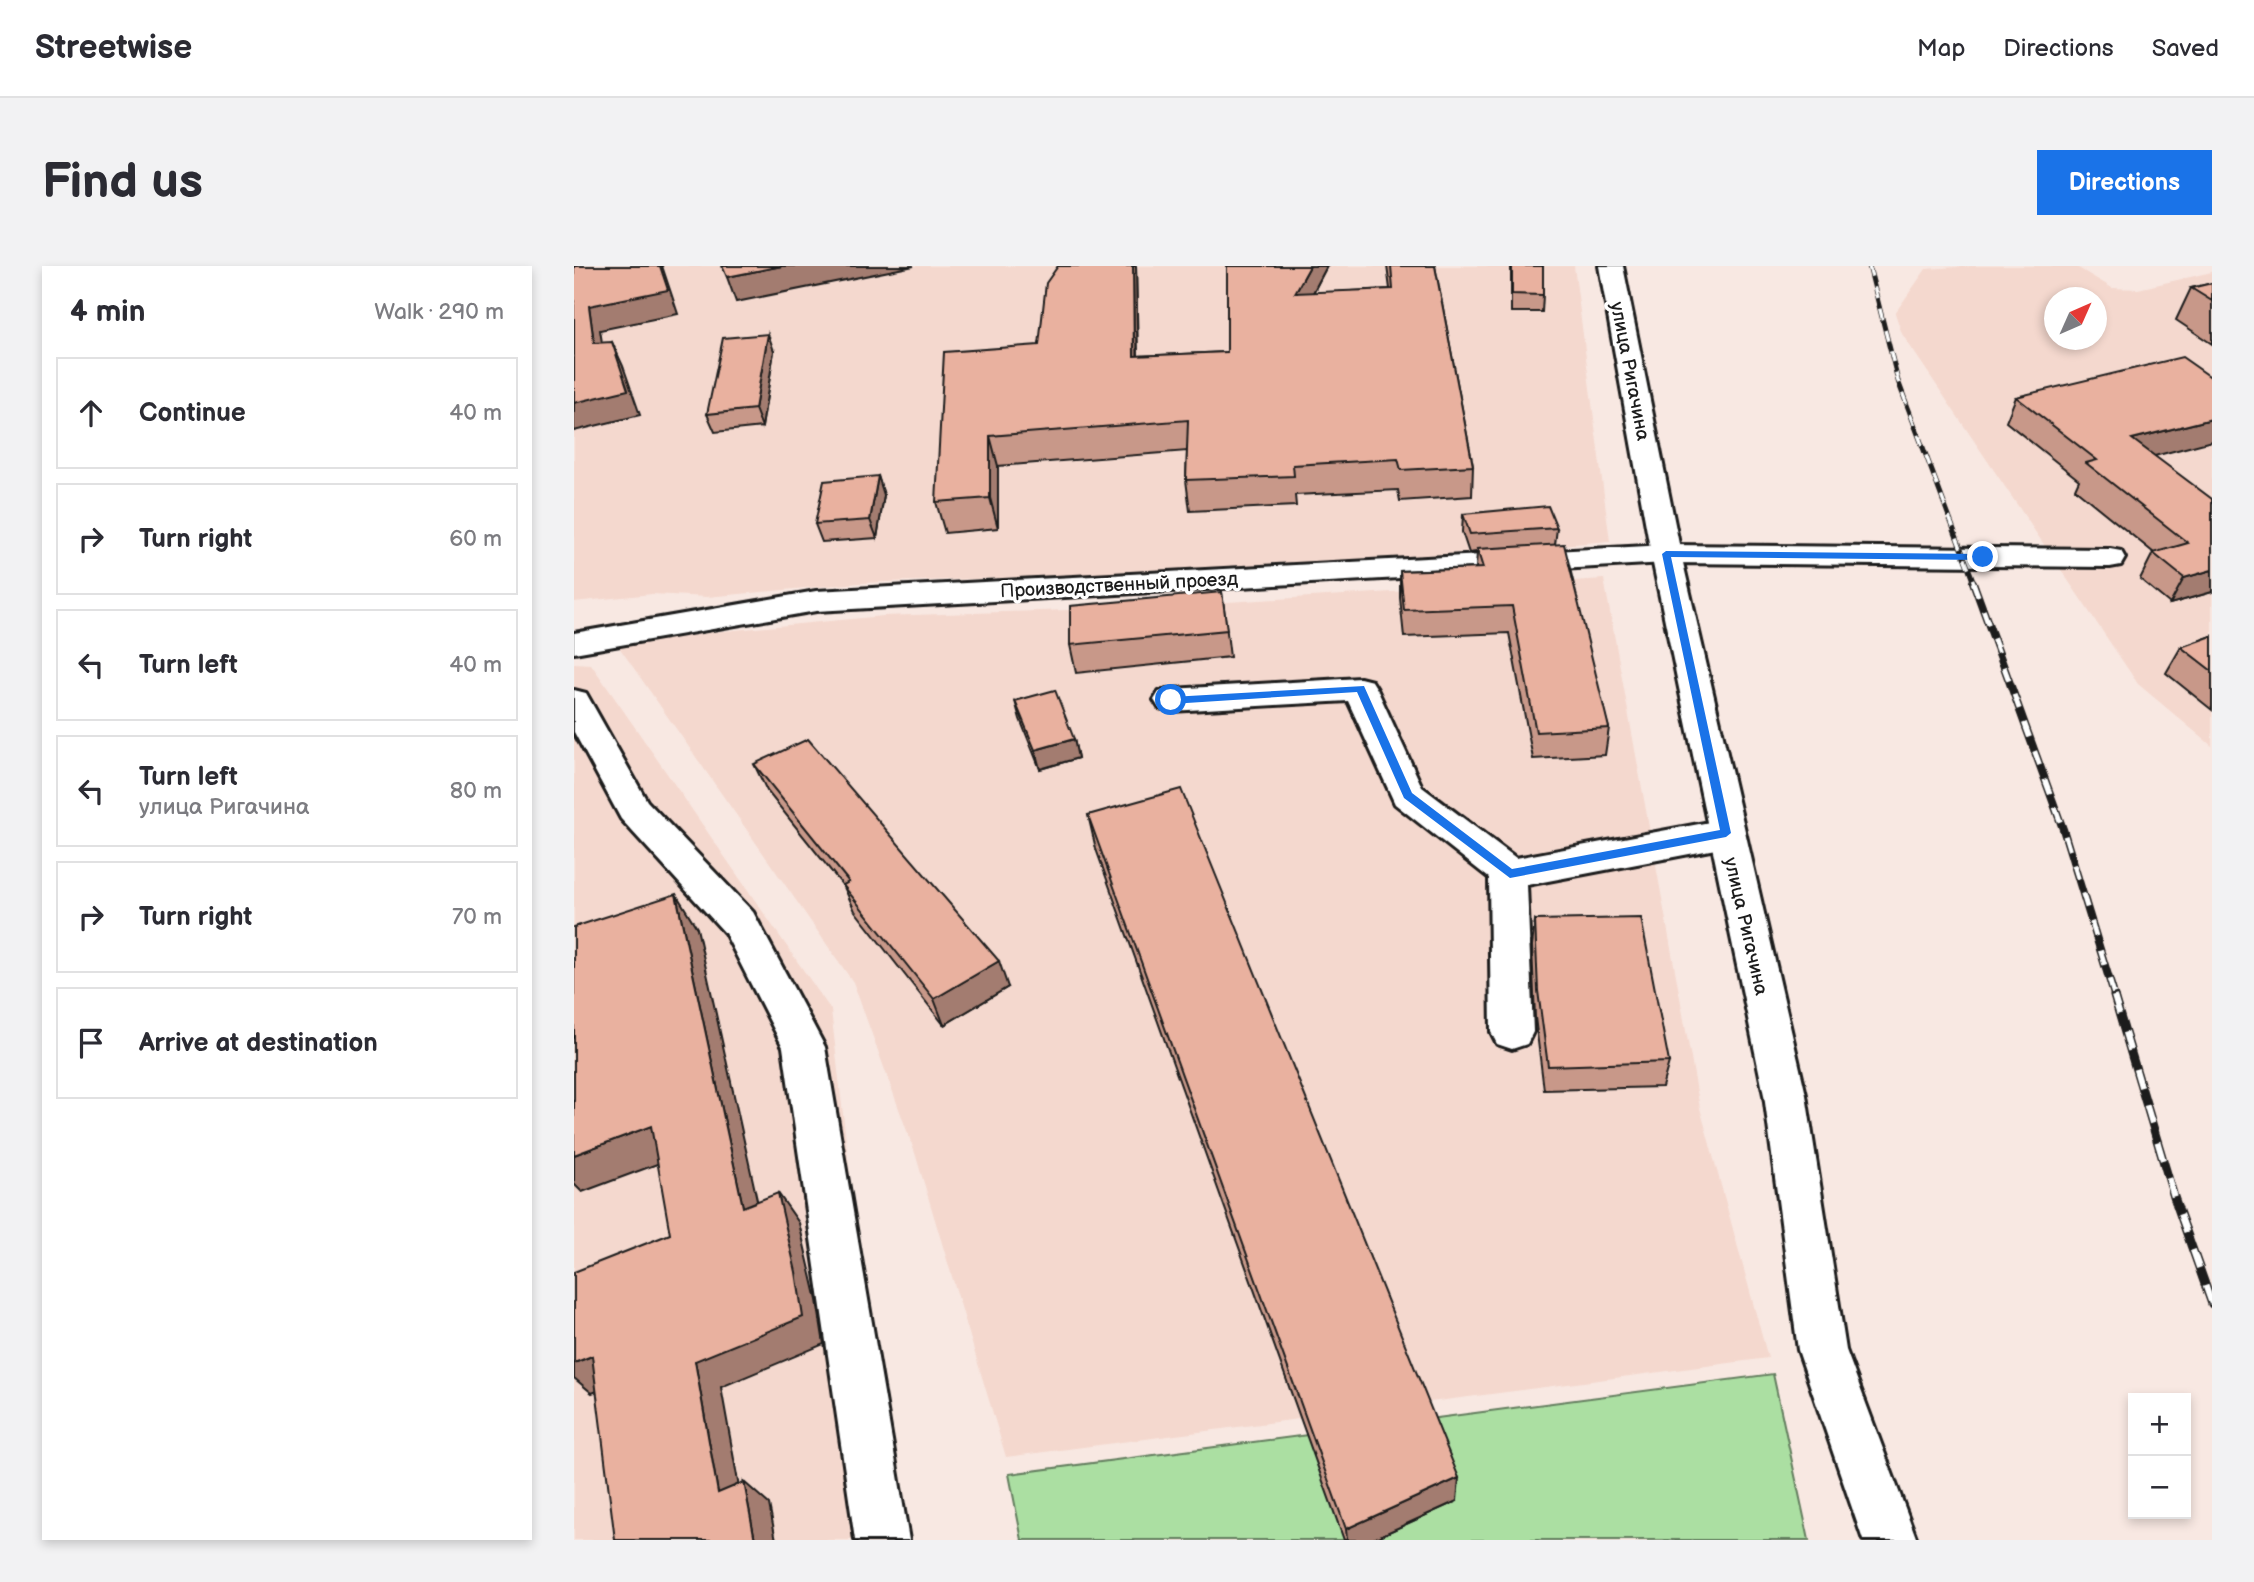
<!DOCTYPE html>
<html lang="en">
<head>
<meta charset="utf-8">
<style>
	body { margin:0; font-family:"Balsamiq Sans",sans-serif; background:#f2f2f3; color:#2b2b33 }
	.controls { position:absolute; right:21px; bottom:21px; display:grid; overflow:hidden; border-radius:0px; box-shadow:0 4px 10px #0003 }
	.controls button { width:63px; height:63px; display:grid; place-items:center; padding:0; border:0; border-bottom:2px solid #e1e1e2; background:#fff; color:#2b2b33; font:35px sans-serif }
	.compass { position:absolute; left:1470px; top:21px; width:63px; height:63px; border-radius:50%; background:#fff; box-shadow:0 4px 10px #0003; rotate:45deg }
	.stop { position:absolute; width:21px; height:21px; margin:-16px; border:5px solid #1a73e8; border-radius:50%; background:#fff }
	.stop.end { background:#1a73e8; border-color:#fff; box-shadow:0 2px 7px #0008 }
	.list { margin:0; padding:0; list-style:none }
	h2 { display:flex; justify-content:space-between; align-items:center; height:91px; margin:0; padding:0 28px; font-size:30px }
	h2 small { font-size:23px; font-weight:400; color:#7c7c81 }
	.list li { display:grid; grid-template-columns:46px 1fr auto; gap:21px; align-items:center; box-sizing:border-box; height:112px; margin:0 14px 14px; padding:0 14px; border:2px solid #e1e1e2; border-radius:0px }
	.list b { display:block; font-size:26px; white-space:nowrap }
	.list p { margin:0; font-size:23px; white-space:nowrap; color:#7c7c81 }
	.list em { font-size:23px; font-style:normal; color:#7c7c81 }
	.icon { flex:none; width:38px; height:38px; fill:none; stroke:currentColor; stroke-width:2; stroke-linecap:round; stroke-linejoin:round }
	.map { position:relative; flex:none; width:1638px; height:1274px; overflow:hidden; border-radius:0px }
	header { display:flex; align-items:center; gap:42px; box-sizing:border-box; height:98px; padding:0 35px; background:#fff; border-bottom:2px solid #e1e1e2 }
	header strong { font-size:33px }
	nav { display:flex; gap:38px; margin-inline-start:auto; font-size:24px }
	.intro { display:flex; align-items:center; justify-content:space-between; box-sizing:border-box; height:168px; padding:0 42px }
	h1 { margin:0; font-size:49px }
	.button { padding:18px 32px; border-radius:0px; background:#1a73e8; color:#fff; font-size:24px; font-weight:700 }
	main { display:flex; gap:42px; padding:0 42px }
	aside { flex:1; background:#fff; border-radius:0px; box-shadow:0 4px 10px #0003 }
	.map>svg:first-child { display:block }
	.built { fill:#f4d8ce; fill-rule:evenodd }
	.green { fill:#abdfa2; stroke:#647e5f; stroke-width:2 }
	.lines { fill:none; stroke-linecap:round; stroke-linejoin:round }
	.minor-casing { stroke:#1c1c1c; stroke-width:6 }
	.major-casing { stroke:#1c1c1c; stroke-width:6 }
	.minor { fill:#fff; fill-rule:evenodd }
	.major { fill:#fff; fill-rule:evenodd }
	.rail-far2-casing { stroke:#1c1c1c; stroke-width:5 }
	.rail-far1-casing { stroke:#1c1c1c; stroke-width:8 }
	.rail-casing { stroke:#1c1c1c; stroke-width:9 }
	.rail-far2 { stroke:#fff; stroke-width:3.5; stroke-dasharray:11; stroke-linecap:butt }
	.rail-far1 { stroke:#fff; stroke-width:5; stroke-dasharray:15; stroke-linecap:butt }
	.rail { stroke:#fff; stroke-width:6; stroke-dasharray:19; stroke-linecap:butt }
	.wall { fill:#c89889; stroke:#1c1c1c; stroke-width:2 }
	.shaded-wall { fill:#a37c6f; stroke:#1c1c1c; stroke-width:2 }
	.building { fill:#e9b19f; stroke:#1c1c1c; stroke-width:2 }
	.route { fill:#1a73e8 }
	.labels { text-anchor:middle; stroke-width:7; stroke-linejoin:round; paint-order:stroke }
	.street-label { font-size:19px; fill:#1c1c1c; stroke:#fff }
</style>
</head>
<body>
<header>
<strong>Streetwise</strong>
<nav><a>Map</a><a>Directions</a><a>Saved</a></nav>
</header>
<div class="intro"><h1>Find us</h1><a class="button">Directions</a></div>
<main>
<aside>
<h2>4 min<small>Walk · 290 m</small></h2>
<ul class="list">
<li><svg class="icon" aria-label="ahead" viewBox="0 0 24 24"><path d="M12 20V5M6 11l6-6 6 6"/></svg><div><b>Continue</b></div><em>40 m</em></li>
<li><svg class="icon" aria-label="right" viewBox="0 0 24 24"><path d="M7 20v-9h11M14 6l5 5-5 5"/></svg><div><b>Turn right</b></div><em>60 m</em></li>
<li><svg class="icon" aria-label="left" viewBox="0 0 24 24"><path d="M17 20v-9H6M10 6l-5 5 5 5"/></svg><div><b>Turn left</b></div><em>40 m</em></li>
<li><svg class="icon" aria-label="left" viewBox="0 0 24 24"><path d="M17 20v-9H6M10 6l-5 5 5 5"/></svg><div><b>Turn left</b><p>улица Ригачина</p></div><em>80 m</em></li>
<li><svg class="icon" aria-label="right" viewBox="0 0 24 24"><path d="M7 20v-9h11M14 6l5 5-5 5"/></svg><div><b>Turn right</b></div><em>70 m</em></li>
<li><svg class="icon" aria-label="arrive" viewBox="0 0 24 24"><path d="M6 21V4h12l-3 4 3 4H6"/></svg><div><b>Arrive at destination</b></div></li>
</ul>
</aside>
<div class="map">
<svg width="1638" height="1274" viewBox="0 0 1638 1274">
	<rect width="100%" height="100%" fill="#f8e8e2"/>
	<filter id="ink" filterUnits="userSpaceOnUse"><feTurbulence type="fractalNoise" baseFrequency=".0143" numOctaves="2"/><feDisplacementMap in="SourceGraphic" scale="14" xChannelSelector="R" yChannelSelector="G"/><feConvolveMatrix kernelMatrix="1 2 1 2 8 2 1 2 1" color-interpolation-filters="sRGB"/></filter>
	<g filter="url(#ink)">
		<g class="built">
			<path d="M0,0H1000L1036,275L710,302L286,317L133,331L78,328L0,336Z"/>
			<path d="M1399,0H1501L1538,22L1564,23L1638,6V480L1564,418L1328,68L1321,47L1352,3ZM1480,32H1522V74H1480Z"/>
			<path d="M1030,313L1126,842L1194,1092L432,1191L341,887L279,716L45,381L139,366L309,350L556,342Z"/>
			<path d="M0,397L17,398L257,744L318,1274H0Z"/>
		</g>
		<path class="green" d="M1199,1108L1235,1274H448L435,1208Z"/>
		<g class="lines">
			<defs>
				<g id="minor">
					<path d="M1092,279L1536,283L1547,285L1551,292L1547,299L1536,301L1092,297L242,345L0,387V367L242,325Z"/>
					<path d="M786,412L798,415L803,423L848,521L942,592L1152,553L1165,557L1170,567L1165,577L1152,581L953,619L959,766L953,778L938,783L923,778L917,766L915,612L821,538L774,435L597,445L585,442L580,434L585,426L597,423Z"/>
					<path d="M0,424L12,427L73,535L179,646L251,781L335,1274H281L209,781L151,667L47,553L0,466Z"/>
				</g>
				<path id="major" d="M1025,0H1049L1107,288L1232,829L1272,1084L1343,1274H1289L1224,1084L1190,829L1077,288Z"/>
			</defs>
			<use href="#minor" class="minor-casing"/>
			<use href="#major" class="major-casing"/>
			<use href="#minor" class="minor"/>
			<use href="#major" class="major"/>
			<defs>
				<path id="rail-far2" d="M1295,0L1324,115L1400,317"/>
				<path id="rail-far1" d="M1399,316L1489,563L1541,732"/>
				<path id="rail" d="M1540,730L1600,931L1638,1038"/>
			</defs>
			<use href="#rail-far2" class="rail-far2-casing"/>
			<use href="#rail-far1" class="rail-far1-casing"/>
			<use href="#rail" class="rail-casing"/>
			<use href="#rail-far2" class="rail-far2"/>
			<use href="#rail-far1" class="rail-far1"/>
			<use href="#rail" class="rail"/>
		</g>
		<g class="wall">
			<path d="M484,0H562L564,90L653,86V0H753L739,27L816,23L813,0H861L899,200L898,230L826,235L824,224L721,229L722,240L616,245L612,214L613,185L424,200V262L371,267L362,236L465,79Z"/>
			<path d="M937,0H969V29L968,46H937Z"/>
			<path d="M1638,17V78L1602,54L1617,22Z"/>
			<path d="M200,85L188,161L141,166L133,148Z"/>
			<path d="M1442,131L1580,190L1638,326L1596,338L1566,313L1579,287H1580L1501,223L1505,214L1432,156Z"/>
			<path d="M304,210L310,229L303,272L248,276L241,258Z"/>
			<path d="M889,248L983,262L981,279L1035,462L1031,489L959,493L935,367L830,371L826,332V305L902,302L903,286L895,287L888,266Z"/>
			<path d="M648,326L656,391L502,407L496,379Z"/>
			<path d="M1638,370V444L1592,407L1607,381Z"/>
			<path d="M441,435L500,473L504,492L466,503L446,453Z"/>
			<path d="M180,498L434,721L370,759L281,645L270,621L193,525Z"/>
			<path d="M514,549L883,1235L797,1274H770L522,583Z"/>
			<path d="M961,654L1095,796L1088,821L970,824L961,751L958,680Z"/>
		</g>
		<g class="shaded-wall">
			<path d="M86,0H88L104,48L26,64L32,102L20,77L15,40Z"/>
			<path d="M208,0H340L162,36L153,11Z"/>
			<path d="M559,0H562L564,120L560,90Z"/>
			<path d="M736,0H753L723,57L721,27Z"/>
			<path d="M194,68L200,85L188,161L181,143Z"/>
			<path d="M38,76L49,100L66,149L0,165V137Z"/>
			<path d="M1638,153V175L1546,199L1558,173Z"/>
			<path d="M416,170L424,200V262L416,232Z"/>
			<path d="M304,210L310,229L303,272L296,254Z"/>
			<path d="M1638,304V326L1596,338L1610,312Z"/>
			<path d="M500,473L504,492L466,503L461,484Z"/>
			<path d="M102,628L123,662L191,970L169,941Z"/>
			<path d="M425,695L434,721L370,759L360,733Z"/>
			<path d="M77,860L102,891L8,926L0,918V889Z"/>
			<path d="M204,927L225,957L243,1034L250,1078L147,1121L170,1249L144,1227L121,1095Z"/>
			<path d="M18,1090L47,1116L18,1127L0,1112V1097Z"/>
			<path d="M885,1212L883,1235L797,1274H773L772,1263Z"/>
			<path d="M170,1216L195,1238L202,1274H181Z"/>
		</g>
		<g class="building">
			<path d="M0,0H86L94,24L15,40L20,77L38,76L54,124L0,137Z"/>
			<path d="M148,0H208L153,11Z"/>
			<path d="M484,0H559L560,90L653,86V0H736L721,27L819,23L817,0H861L899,200L827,204L824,193L719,199L720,210L612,214L614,154L416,170V232L362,236L370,86L465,79L472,17Z"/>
			<path d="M938,0H969V29L938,28Z"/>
			<path d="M1638,17V35L1617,22Z"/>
			<path d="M194,68L181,143L133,148L149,72Z"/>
			<path d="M1608,91L1638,112V153L1558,173L1638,233V304L1610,312L1579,287L1614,277L1512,197L1523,194L1442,131Z"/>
			<path d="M304,210L296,254L241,258L250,215Z"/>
			<path d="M974,240L983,262L896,268L889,248Z"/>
			<path d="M990,278L1035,462L962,466L938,340L830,344L826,305L909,302L903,283Z"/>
			<path d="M648,326L653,364L496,379V340Z"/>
			<path d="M1638,370V405L1607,381Z"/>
			<path d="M481,424L500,473L461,484L441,435Z"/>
			<path d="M234,473L425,695L360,733L269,619L275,616L180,498Z"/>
			<path d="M607,523L885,1212L772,1263L514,549Z"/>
			<path d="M102,628L169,941L204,927L222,1006L229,1051L121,1095L144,1227L170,1216L181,1274H41L18,1090L0,1097V1006L96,968L77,860L0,889V661Z"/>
			<path d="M1067,652L1095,796L974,800L964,725L961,654Z"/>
		</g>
	</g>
	<path class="route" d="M1092,285L1409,288L1414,291L1409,294L1097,291L1157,567L1152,571L936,612L830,532L783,426L597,438L592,434L597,431L790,420L838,527L938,603L1146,564L1088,288Z"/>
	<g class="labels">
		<g class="street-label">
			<text transform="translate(1057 105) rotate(79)" y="7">улица Ригачина</text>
			<text transform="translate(545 318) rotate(-3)" y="7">Производственный проезд</text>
			<text transform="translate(1173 660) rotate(77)" y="7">улица Ригачина</text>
		</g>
	</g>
</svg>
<div class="controls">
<button>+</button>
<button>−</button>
</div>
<svg class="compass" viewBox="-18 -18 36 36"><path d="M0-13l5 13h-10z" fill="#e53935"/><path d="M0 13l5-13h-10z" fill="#7c7c81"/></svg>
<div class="stop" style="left:597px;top:434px"></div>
<div class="stop end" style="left:1409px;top:291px"></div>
</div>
</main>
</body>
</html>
